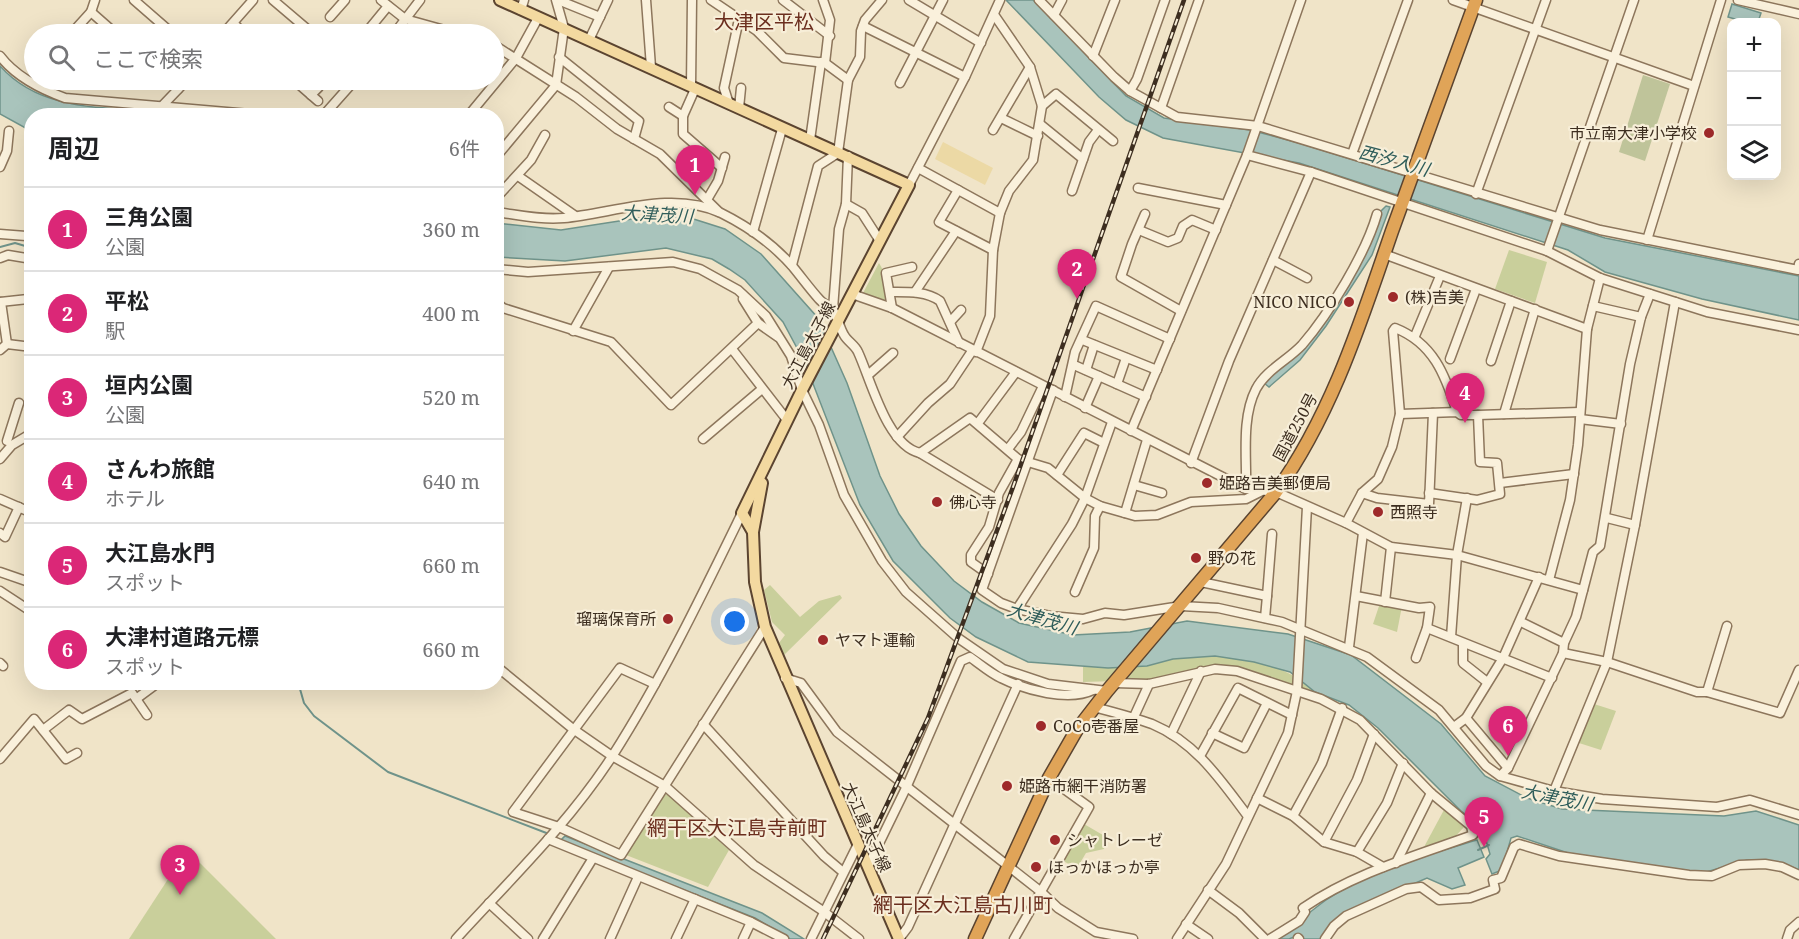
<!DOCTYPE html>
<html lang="ja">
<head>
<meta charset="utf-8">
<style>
	body { margin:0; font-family:"Noto Serif","Noto Sans JP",serif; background:#f6f6f6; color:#202124 }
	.controls { position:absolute; right:18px; top:18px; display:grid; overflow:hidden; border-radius:12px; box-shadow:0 6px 24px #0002 }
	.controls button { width:54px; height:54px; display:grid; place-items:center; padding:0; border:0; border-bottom:2px solid #e0e0e0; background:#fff; color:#202124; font:30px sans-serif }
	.you { position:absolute; left:735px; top:622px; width:21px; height:21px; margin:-15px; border:4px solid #fff; border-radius:50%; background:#1a73e8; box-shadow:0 0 0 9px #1a73e833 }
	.badge { display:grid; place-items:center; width:39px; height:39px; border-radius:50%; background:#db2777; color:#fff; font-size:20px; font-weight:700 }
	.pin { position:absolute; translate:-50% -50px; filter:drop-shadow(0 2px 3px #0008) }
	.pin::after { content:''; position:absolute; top:32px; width:21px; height:18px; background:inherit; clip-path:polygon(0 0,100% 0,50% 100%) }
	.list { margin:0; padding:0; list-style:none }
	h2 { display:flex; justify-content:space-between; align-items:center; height:78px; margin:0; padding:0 24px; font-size:26px }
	h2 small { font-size:20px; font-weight:400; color:#757577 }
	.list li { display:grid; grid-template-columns:39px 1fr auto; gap:18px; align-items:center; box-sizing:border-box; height:84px; padding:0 24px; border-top:2px solid #e0e0e0 }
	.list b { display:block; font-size:22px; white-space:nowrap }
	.list p { margin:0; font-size:20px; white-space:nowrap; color:#757577 }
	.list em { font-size:20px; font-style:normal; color:#757577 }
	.icon { flex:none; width:33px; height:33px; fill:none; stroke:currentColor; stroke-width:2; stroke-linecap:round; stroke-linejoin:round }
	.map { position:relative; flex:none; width:1799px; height:939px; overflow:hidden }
	.search { position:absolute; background:#fff; box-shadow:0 6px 24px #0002; left:24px; top:24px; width:480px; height:66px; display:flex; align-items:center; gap:15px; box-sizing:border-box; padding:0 21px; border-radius:33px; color:#757577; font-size:22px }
	.panel { position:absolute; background:#fff; box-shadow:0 6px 24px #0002; left:24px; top:108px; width:480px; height:582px; border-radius:24px }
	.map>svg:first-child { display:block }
	.green { fill:#c9cf9b }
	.sand { fill:#ecd9a5 }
	.cemetery { fill:#bfc49a }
	.water { fill:#a9c4bc; stroke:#6f938a; stroke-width:1.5 }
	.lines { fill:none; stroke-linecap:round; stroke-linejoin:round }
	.stream { stroke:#6f938a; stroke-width:2 }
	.minor-casing { stroke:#8d765c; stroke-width:11 }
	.major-casing { stroke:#5b4430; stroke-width:14 }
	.highway-casing { stroke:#5b4430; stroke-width:15 }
	.minor { stroke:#faf1dc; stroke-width:8 }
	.major { stroke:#f3d9a0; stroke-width:10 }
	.highway { stroke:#e0a458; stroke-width:12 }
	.rail-casing { stroke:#3d2e20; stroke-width:4.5 }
	.rail { stroke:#f7eed8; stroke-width:2; stroke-dasharray:7; stroke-linecap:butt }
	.poi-dot { fill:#9e2a2b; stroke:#f7eed8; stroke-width:2 }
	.labels { text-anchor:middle; stroke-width:4.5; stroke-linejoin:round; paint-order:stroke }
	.poi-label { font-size:16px; fill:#3d2e20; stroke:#f7eed8; text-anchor:start }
	.street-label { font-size:16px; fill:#3d2e20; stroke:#f7eed8 }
	.water-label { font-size:18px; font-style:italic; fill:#2f5d5a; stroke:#f7eed8 }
	.quarter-label { font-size:20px; fill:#6b2e1e; stroke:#f7eed8 }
</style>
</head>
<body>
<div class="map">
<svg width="1799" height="939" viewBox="0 0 1799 939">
	<rect width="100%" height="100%" fill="#f0e4c8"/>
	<g class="green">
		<path d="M1509,250L1547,262L1535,303L1495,289Z"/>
		<path d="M879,263L884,272L889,302L863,293Z"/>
		<path d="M770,585L800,617L819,601L840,595L842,598L784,655L779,643L785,635L772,622L764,590Z"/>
		<path d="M1380,603L1402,606L1397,632L1373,624Z"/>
		<path d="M1215,656C1252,661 1288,665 1315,692L1225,666L1206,667L1150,680L1083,682V667L1147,666L1173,659Z"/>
		<path d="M1594,704L1616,711L1601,750L1579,743Z"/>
		<path d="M668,794L729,850L708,887L626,855L662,796Z"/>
		<path d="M1445,808L1464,827L1454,838L1424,847Z"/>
		<path d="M1084,824L1108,838L1104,849L1086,853L1077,868L1063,861Z"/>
		<path d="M187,850L276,939H129Z"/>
	</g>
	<path class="sand" d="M943,142L993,168L985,185L935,159Z"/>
	<path class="cemetery" d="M1643,75L1670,84L1645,161L1619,152Z"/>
	<g class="water">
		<path d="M1006,0H1033L1126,96L1164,118L1250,130L1299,143L1605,238L1799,276V320L1702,299L1605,272L1568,250L1299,163L1163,138L1126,120L1099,97Z"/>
		<path d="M1732,4L1761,13L1758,22H1745L1728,17Z"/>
		<path d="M0,66C40,111 100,107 156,111L166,115L32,116L31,131L0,114Z"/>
		<path d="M1386,206L1390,207L1372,255L1326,326L1300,360L1269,387L1264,383L1268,378L1316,331L1379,213Z"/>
		<path d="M681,215L725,229L761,254L818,318L847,383L880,476L899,514L921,546L954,581L982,602L1019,623L1073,635L1130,632L1187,621L1288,634L1351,655L1441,724L1485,776L1527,798L1562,809L1724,816L1756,811L1799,825V870L1783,863L1747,860L1703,873L1577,856L1517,836L1511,838L1502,870L1492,874L1486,859L1490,854L1482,827L1461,811L1378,728L1349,705L1315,692L1290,672L1254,662L1215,656L1173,659L1147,666L1108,668L1028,662L976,637L950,618L893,561L860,505L805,363L783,322L745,280L729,269L712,259L666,248L565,261L497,257L496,223L561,230L645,217Z"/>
		<path d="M565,836L762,913L804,939H790L755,918L560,841Z"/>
		<path d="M1477,840L1484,857L1458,868L1465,885L1452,889L1427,878L1352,910L1322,939H1303L1299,935L1289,939H1274C1293,927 1308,913 1326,900C1370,870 1427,855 1477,840Z"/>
	</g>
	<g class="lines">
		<g class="stream">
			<path d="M0,247L15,243L32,248"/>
			<path d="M298,682L304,703L314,716L388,772L549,834"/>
			<path d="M1478,850L1489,845"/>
		</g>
		<defs>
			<g id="minor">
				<path d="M134,0L173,34"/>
				<path d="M273,0L313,34"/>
				<path d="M381,0L405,19L459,34"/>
				<path d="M558,0L600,17"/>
				<path d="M646,0L651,67"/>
				<path d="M711,0L757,31L784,58L825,63L848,80"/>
				<path d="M783,0L830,36"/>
				<path d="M823,0L830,20L825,63"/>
				<path d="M909,0L981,43"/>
				<path d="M1039,0L1114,77L1130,91L1177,117L1258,126L1600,230L1798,270L1799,264"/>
				<path d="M1453,0L1694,86"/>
				<path d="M1738,0L1799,14"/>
				<path d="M521,10L524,0"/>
				<path d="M91,12L116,34"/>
				<path d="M1054,15L1062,0"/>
				<path d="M330,17L345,0"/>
				<path d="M234,24L245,34"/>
				<path d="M863,26L965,77"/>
				<path d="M71,34L91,12L95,0"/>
				<path d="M223,34L253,0"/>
				<path d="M365,34L388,6"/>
				<path d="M394,34L420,0"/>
				<path d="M589,40L608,0"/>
				<path d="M494,45L576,97L617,129L660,154L719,212"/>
				<path d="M0,56C16,77 40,89 65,98L273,116"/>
				<path d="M1093,56L1115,0"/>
				<path d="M559,57L639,121L634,139"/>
				<path d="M168,80L178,89"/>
				<path d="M294,80L318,101"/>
				<path d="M900,83L943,0"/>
				<path d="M691,86L692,0"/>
				<path d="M695,89L683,116V134L722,168"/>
				<path d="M1130,91L1137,79L1165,0"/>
				<path d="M311,95L319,87"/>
				<path d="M729,104L724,88L739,19"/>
				<path d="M162,106L187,80"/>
				<path d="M1042,106L1056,94L1113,141"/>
				<path d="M669,107L683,116"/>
				<path d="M739,108L741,88"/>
				<path d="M1161,108L1199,0"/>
				<path d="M323,116L355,80"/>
				<path d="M468,116L516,58L538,18"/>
				<path d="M1001,118L1038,136"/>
				<path d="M1040,124L1083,159"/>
				<path d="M993,130L1030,67"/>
				<path d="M810,140L821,62"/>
				<path d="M1352,154L1408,0"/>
				<path d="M1247,155L1311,172L1547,251L1600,278L1707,312L1799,330"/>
				<path d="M496,157L556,85L564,28L556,0"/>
				<path d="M0,167L7,151L9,131"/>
				<path d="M918,168L1000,213"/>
				<path d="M518,176L574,215"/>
				<path d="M909,185L965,77L1000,0"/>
				<path d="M1138,188L1226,205"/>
				<path d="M958,190L939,222L993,250"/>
				<path d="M1072,191L1089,142L1098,130"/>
				<path d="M1476,194L1546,0"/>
				<path d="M496,198L531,160L545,135"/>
				<path d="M708,198L718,181L725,157"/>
				<path d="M846,204L862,213L880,241"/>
				<path d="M496,212C519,215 541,220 564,218C614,213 673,190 721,213C747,226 774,245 793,267C802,278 810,289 819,299C823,304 830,306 833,310C838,317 839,327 844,335C848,342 855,345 858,352C871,380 887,446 920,453L970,418L1018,459L1048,468L1085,498L1100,506L1135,516L1157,515L1191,502L1246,499L1260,492"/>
				<path d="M1145,214L1132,244L1121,277L1181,311"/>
				<path d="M1139,230L1168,242L1178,238L1183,226L1192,220L1216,230"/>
				<path d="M753,232L782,129"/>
				<path d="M0,234L26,236"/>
				<path d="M1647,240L1721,0"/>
				<path d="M1547,251L1634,0"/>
				<path d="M1384,254L1587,329"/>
				<path d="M0,258L8,255L32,259"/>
				<path d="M1273,260L1307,278"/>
				<path d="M792,265L818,166L838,153L848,80L860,57L861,31L865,20L882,0"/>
				<path d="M496,269L528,272L673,262L700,269L738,290L766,316L791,356L802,390L819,425L844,495L882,561L906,592L958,638L1003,669L1048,684L1107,691"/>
				<path d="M891,292C907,292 926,291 940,301L959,343"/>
				<path d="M915,292L956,231"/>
				<path d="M852,294L892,308L1246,489L1276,492L1346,523L1391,547L1457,555L1583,590"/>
				<path d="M743,299L758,323L778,337"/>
				<path d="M0,302L28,299L32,304"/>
				<path d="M1,302L7,344"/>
				<path d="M496,302L503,308L611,342L671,405L758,323"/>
				<path d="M1593,306L1641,317"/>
				<path d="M892,308L886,273L912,267"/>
				<path d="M833,309L839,229L846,204L848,156"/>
				<path d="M950,322L961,310"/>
				<path d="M573,331L609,267"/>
				<path d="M1415,336L1440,276"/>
				<path d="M1085,341L1157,370"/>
				<path d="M732,349L787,420"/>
				<path d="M0,350L7,344L32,347"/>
				<path d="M976,352L990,316L993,250L1000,213L1009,191L1033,160L1042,106L1030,67L995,16"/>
				<path d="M1450,359L1476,289"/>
				<path d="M1491,361L1511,301"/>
				<path d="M1074,365L1146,397"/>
				<path d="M1086,370L1094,345"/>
				<path d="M868,375L893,353"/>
				<path d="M1117,384L1126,358"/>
				<path d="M1053,390L982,590L1001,603L1017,609L1050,616L1083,619L1105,613L1124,615L1181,606L1218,608L1282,622L1367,657L1439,710L1486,766L1500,776L1554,791L1602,799L1717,807L1750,800L1799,815"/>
				<path d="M1065,397L1075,352L1096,306L1170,339"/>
				<path d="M1085,408L1099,376"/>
				<path d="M1400,414L1457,412L1461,415H1478L1580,412"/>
				<path d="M1504,414L1535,309"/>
				<path d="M1580,419L1621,424"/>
				<path d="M978,423L1016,372"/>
				<path d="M1131,431L1247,155L1301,0"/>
				<path d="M897,437L928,403L950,384L972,351"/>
				<path d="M703,439L762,389"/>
				<path d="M7,441L19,403"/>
				<path d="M1008,449L1021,432L1043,386"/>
				<path d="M920,453L998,500"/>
				<path d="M0,459L12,445L32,433"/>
				<path d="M1191,463L1229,361L1311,172"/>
				<path d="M1057,475L1084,433L1104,443"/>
				<path d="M1500,483L1574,474"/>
				<path d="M1134,485L1162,493"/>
				<path d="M1246,489C1247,458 1241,418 1256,389C1266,370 1288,360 1302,345C1329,314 1366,253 1377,214"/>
				<path d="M1362,493L1377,498L1429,504L1433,413"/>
				<path d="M1429,493L1477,500L1500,494L1497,463L1480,462L1478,415"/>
				<path d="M0,499L32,513"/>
				<path d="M1125,513L1147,440"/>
				<path d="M1607,518L1635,525"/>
				<path d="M1346,523L1362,493L1378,479L1392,447L1400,414L1393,331L1395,328C1433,343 1445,374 1457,412"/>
				<path d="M0,533L5,537L19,507"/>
				<path d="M0,572L29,582"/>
				<path d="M988,574L971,562V555L989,527L999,493L1018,459"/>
				<path d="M1549,580L1570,500L1578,445L1587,329L1600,278"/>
				<path d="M1201,582L1267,596L1272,534"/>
				<path d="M0,591L32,612"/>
				<path d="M1075,592L1094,548L1095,516L1100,506"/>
				<path d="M1356,596L1419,608L1430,607L1427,628L1416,658"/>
				<path d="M1385,602L1391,547"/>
				<path d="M1017,609L1072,524L1085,498L1112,422"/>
				<path d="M1265,618L1267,596"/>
				<path d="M1521,622L1564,643"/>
				<path d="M1427,628L1552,678"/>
				<path d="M1451,637L1457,555L1467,498"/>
				<path d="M1463,644V663L1487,682"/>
				<path d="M1349,647L1363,533"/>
				<path d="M1563,653L1607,662L1697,692H1707L1780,713L1799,670"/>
				<path d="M0,663L3,666"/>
				<path d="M496,666L573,729L612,756L665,786L754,865L823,911L859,939"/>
				<path d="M785,678L801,683L837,732L1040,891L1058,908L1096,932L1133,939"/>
				<path d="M1115,683L1149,684L1215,669L1237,671L1321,699L1360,720L1431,793L1471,826L1473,835C1415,856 1354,873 1303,908L1305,912L1299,921L1270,939"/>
				<path d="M655,684L620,668L513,812L559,827L621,855L765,627"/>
				<path d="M1707,692L1727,626"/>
				<path d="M136,699L159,682"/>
				<path d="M1094,707C1113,712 1133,717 1152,724C1195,742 1220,779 1247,815"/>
				<path d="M1466,718L1508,768"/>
				<path d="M1133,719L1149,684"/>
				<path d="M703,724L824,856L843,872"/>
				<path d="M1454,727L1466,718L1503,658L1539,577"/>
				<path d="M43,730L69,710L82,719L132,693L147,715"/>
				<path d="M1212,733L1244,748L1267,703"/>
				<path d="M1171,734L1201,671"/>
				<path d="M1200,756L1238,688L1292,715"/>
				<path d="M0,759L34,719L66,759L77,753"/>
				<path d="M1500,776L1508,768L1563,653L1564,643L1576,617L1593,552L1600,546L1630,364L1641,317L1650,294"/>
				<path d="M1554,791L1607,662L1635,525L1675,302"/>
				<path d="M1257,798L1293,816L1324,842L1357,852L1383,867"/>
				<path d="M1293,816L1322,763L1342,708"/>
				<path d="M548,839L751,922L784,939"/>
				<path d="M1324,842L1357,780L1374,734"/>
				<path d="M1357,852L1387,803L1403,763"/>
				<path d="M1396,863L1431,793"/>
				<path d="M868,866L906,788L961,661L970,657C980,664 990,673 1001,678C1025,690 1069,702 1093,690"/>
				<path d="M1208,890L1239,913L1265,939"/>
				<path d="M489,903L528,939"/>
				<path d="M1186,924L1208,939"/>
				<path d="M1298,938L1299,939"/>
				<path d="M456,939C510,880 569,823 613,755C662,678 702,595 742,513"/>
				<path d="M543,939L593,858"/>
				<path d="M610,939L638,877"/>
				<path d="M676,939L695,899"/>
				<path d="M743,939L751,922"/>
				<path d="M811,939L858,844"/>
				<path d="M899,939L908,927L1018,684"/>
				<path d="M1014,939L1089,807L1049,778"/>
				<path d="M1177,939L1226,864L1288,733L1297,691L1307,507"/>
				<path d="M1325,939L1334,926L1346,916L1406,889L1421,887L1439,900L1470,898L1495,889L1493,880L1501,878L1514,847L1519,844L1559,856L1689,875L1712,876L1739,865L1765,864L1782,867L1799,875"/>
				<path d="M1787,939L1790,930L1799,922"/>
			</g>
			<g id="major">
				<path d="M500,0L909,185L802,390L742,513L753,532L755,582L765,627L899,939"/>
				<path d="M753,532L762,483"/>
			</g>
			<path id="highway" d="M975,939L1049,778L1076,731L1107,691L1276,492C1332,414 1361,321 1392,231C1420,154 1448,77 1476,0"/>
		</defs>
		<use href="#minor" class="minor-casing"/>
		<use href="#major" class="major-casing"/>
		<use href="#highway" class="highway-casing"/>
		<use href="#minor" class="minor"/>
		<use href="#major" class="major"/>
		<use href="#highway" class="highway"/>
		<defs>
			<path id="rail" d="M823,939L928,718L1013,487L1184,0"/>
		</defs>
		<use href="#rail" class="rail-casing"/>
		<use href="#rail" class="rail"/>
	</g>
	<g class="poi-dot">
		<circle cx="1709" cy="133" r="6"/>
		<circle cx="1393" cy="297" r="6"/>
		<circle cx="1349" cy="302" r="6"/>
		<circle cx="1207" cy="483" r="6"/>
		<circle cx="937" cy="502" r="6"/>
		<circle cx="1378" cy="512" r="6"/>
		<circle cx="1196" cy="558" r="6"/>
		<circle cx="668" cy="619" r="6"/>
		<circle cx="823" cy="640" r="6"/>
		<circle cx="1041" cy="726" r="6"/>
		<circle cx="1007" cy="786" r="6"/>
		<circle cx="1055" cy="840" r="6"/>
		<circle cx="1036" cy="867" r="6"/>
	</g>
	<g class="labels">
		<g class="poi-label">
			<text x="1697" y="139" text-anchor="end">市立南大津小学校</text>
			<text x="1405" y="303">(株)吉美</text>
			<text x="1337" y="308" text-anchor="end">NICO NICO</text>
			<text x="1219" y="489">姫路吉美郵便局</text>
			<text x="949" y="508">佛心寺</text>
			<text x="1390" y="518">西照寺</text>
			<text x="1208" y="564">野の花</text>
			<text x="656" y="625" text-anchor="end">瑠璃保育所</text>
			<text x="835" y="646">ヤマト運輸</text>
			<text x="1053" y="732">CoCo壱番屋</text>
			<text x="1019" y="792">姫路市網干消防署</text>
			<text x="1067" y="846">シャトレーゼ</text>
			<text x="1048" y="873">ほっかほっか亭</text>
		</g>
		<g class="street-label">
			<text transform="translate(808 345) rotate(-62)" y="6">大江島太子線</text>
			<text transform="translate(1295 427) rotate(-62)" y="6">国道250号</text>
			<text transform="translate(867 827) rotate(66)" y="6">大江島太子線</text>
		</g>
		<g class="water-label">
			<text transform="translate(1394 161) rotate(15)" y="6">西汐入川</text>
			<text transform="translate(657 215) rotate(3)" y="6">大津茂川</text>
			<text transform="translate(1042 619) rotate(16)" y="6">大津茂川</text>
			<text transform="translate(1557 798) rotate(11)" y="6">大津茂川</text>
		</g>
		<g class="quarter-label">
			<text x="764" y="29">大津区平松</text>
			<text x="737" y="835">網干区大江島寺前町</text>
			<text x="963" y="912">網干区大江島古川町</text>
		</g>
	</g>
</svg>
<div class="controls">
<button>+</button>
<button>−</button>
<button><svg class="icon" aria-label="layers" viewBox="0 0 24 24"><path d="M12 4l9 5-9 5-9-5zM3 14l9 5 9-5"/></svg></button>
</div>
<div class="you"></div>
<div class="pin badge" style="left:695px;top:195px">1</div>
<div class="pin badge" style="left:1077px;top:299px">2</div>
<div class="pin badge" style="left:180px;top:895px">3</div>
<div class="pin badge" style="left:1465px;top:423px">4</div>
<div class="pin badge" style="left:1484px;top:847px">5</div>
<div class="pin badge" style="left:1508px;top:756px">6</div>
<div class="search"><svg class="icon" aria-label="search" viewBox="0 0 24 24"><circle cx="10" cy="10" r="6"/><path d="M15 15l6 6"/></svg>ここで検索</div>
<section class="panel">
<h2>周辺<small>6件</small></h2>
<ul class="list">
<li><span class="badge">1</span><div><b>三角公園</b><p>公園</p></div><em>360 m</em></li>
<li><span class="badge">2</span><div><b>平松</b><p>駅</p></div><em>400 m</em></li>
<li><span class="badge">3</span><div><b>垣内公園</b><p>公園</p></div><em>520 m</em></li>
<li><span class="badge">4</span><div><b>さんわ旅館</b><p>ホテル</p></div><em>640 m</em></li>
<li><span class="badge">5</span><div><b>大江島水門</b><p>スポット</p></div><em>660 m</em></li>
<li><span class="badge">6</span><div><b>大津村道路元標</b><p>スポット</p></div><em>660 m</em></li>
</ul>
</section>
</div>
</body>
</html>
